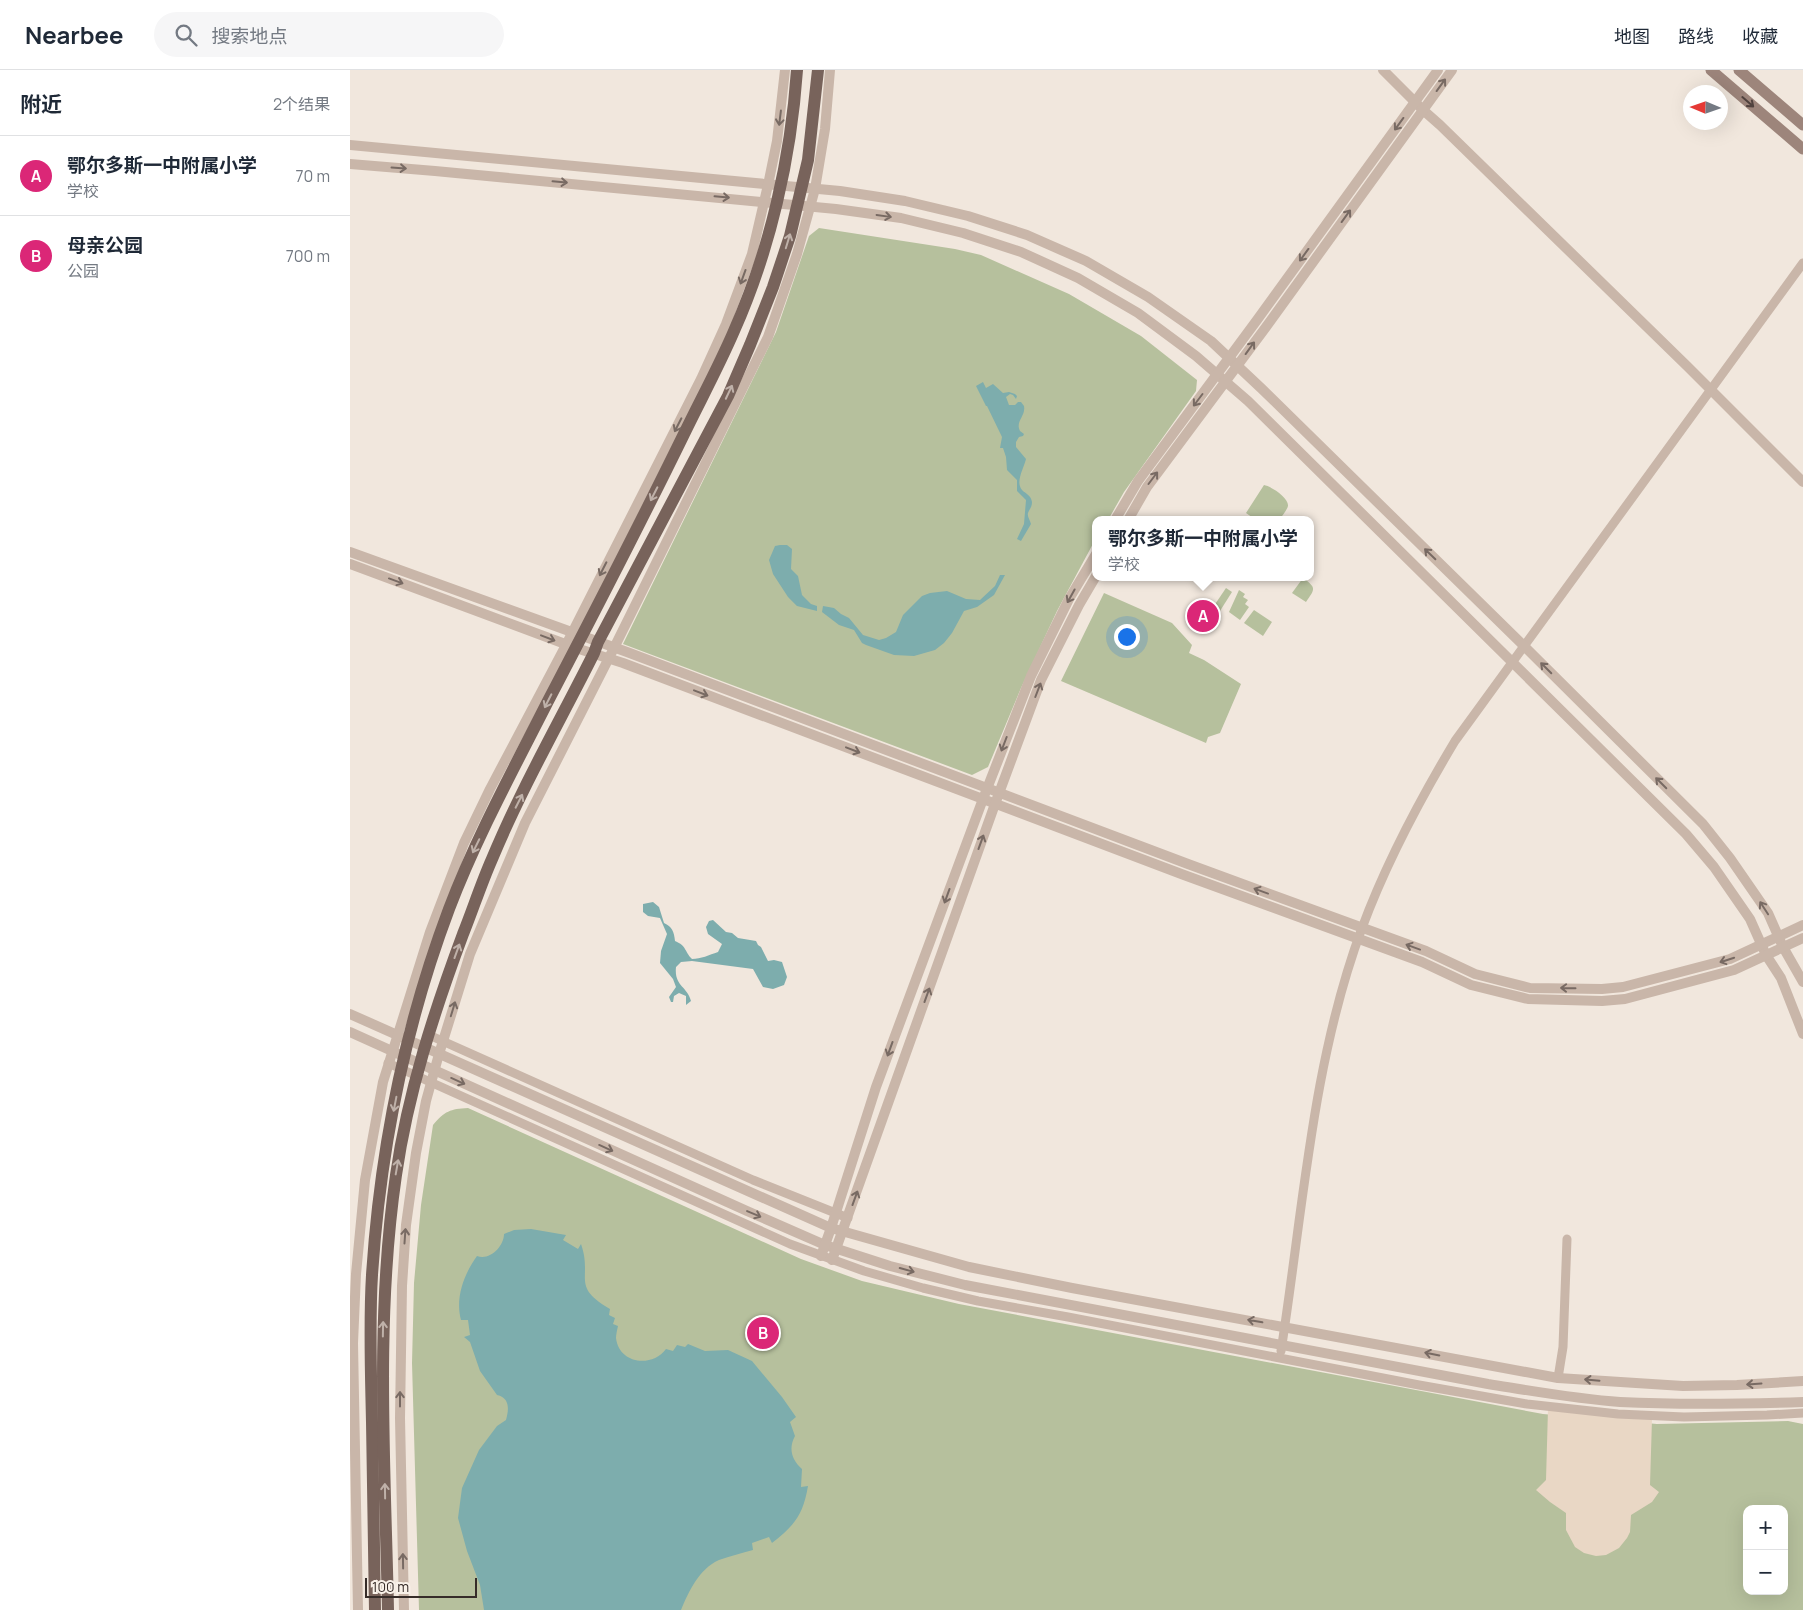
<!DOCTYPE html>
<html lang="zh">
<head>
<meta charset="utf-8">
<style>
	body { margin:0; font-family:Manrope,"Noto Sans SC",sans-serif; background:#f6f6f7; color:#1f2937 }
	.controls { position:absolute; right:15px; bottom:15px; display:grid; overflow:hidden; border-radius:10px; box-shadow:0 5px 20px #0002 }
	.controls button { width:45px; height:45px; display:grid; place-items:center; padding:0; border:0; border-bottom:1px solid #e0e1e3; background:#fff; color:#1f2937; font:25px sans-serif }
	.compass { position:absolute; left:1333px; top:15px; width:45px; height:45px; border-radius:50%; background:#fff; box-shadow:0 5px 20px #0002; rotate:272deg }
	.scale { position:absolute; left:15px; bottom:12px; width:112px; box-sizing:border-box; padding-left:5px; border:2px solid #362c29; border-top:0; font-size:14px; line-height:18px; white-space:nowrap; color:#362c29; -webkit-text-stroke:4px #f9f1e9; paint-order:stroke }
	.you { position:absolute; left:776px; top:566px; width:18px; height:18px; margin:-12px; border:4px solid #fff; border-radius:50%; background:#1a73e8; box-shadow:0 0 0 8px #1a73e833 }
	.badge { display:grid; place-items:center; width:32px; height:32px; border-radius:50%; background:#db2777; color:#fff; font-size:16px; font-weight:700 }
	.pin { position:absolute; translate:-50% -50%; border:2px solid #fff; box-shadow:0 1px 5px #0006 }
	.popup { position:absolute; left:742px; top:446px; width:222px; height:65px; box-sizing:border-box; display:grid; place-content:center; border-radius:10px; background:#fff; filter:drop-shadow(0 1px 4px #0005); font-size:16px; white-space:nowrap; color:#747a83 }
	.popup b { font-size:19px; color:#1f2937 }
	.popup::after { content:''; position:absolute; left:50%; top:100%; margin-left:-10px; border:10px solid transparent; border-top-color:#fff }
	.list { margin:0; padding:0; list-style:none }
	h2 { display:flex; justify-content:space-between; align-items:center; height:65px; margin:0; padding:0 20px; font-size:21px }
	h2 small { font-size:16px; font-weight:400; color:#747a83 }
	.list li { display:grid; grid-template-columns:32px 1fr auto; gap:15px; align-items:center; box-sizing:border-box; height:80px; padding:0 20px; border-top:1px solid #e0e1e3 }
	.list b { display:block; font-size:19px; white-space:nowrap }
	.list p { margin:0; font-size:16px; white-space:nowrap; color:#747a83 }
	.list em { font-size:16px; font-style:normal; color:#747a83 }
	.icon { flex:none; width:28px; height:28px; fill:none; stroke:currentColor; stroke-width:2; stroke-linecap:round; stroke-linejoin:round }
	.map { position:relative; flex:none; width:1453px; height:1540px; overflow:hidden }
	header { display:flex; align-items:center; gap:30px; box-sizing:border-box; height:70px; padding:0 25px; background:#fff; border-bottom:1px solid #e0e1e3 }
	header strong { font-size:24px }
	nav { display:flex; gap:28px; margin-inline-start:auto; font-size:18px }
	.search { width:350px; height:45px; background:#f6f6f7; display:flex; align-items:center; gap:12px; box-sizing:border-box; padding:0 18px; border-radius:28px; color:#747a83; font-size:19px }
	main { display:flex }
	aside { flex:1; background:#fff }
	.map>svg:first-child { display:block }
	.green { fill:#b6c09d; fill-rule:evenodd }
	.plaza { fill:#e9d7c5 }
	.water { fill:#7dadad }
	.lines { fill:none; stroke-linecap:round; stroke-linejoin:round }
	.minor { stroke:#c9b6a9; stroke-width:9 }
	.tertiary { stroke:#c9b6a9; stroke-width:10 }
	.secondary { stroke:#9d857b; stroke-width:11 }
	.primary { stroke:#78635b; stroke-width:12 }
	.oneway { stroke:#786a63 }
	.oneway2 { stroke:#50423e }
	.oneway3 { stroke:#bfb1a9 }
</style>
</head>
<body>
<header>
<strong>Nearbee</strong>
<div class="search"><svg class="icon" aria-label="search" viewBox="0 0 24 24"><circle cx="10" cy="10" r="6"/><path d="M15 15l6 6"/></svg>搜索地点</div>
<nav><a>地图</a><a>路线</a><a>收藏</a></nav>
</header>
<main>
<aside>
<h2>附近<small>2个结果</small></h2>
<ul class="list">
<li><span class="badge">A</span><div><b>鄂尔多斯一中附属小学</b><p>学校</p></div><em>70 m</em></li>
<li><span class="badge">B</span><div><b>母亲公园</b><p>公园</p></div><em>700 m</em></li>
</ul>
</aside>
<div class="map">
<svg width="1453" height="1540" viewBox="0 0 1453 1540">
	<rect width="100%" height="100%" fill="#f1e7dd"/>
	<g class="green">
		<path d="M469,158L605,179L631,185L719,224L791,266L847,310L846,321L774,422L758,450H746L745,470L707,541L671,618L638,697L622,705L273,574L426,262L459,166Z"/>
		<path d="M914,415C921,416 939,428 938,436C937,440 932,446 929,450H906L896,443Z"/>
		<path d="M953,508C967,518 965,519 956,532L942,523Z"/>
		<path d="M876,518L882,522L856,563L849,558Z"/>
		<path d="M889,520L895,524L893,527L898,530L895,534L899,537L890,550L879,542Z"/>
		<path d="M754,523L822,553L842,575L839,583L854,590L891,614L870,663L858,667L856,673L711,611Z"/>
		<path d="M904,540L922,552L913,566L894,553Z"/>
		<path d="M118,1038L451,1189L512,1211L609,1234L1193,1344L1307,1354L1438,1351L1453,1354V1540H69L62,1293L64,1213L71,1135L83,1055C95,1041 100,1039 118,1038ZM1397,1439H1434V1521H1397Z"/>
	</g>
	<path class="plaza" d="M1198,1339L1302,1349L1300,1415L1309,1422L1302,1432L1281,1445L1280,1462L1277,1468L1269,1478L1256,1485L1246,1486L1234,1483L1225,1477L1216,1460V1443L1200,1432L1186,1420L1196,1410Z"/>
	<g class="water">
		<path d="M633,312L636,318L643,314L653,323L659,322L665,324L667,326L666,329L663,325L660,324L656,327L659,335H665L668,332H671L674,336C676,346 665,351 670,361L674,364L673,366L669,367L666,372V377L676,389C674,398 665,412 672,420C676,424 681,425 682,432C682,437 680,438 678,443C677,447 680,450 681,454L671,471L667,469L674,454L676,430L667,421V410L657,400L656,387L653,378H650L652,367L637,336H636L626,316Z"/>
		<path d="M430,475H437L442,479L441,499L448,506L452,525L461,534L467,536V541L447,536L438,527L423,504L419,490L425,476Z"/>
		<path d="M650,505H655L644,525L627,537L614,541L602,563L594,573L585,580L564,586L544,585L516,575L512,573L504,560L489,555L472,542L473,536L484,538L491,544L499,548L513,565L529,570L536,568L546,562L553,545L572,526L580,523L597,521L616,529L630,530L645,516Z"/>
		<path d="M303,832L309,837L314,853C322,857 324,861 325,871C337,876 334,881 342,889C351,889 359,885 368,882L372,874L358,864L356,857L359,851L363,850L376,862L382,863L388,868L406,871L408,875L411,877L418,891L424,890L432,892L437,907L434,915L423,919L413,917L403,899L342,891L331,892L326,897C324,916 337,916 341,931L336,935V926L329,923L324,926L323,932H321L319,927L326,917L323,909L310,893L311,881L317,864L310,848L298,846L293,842V834Z"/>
		<path d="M181,1159L216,1165L213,1170L228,1179L231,1174C243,1208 220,1216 260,1239L259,1245L265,1248L263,1254L268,1256C267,1260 266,1265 266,1268C269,1294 302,1298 316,1279L323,1281L327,1275L335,1277L338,1274L355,1281L378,1280L402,1291L432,1327L446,1347L440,1352L445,1366C438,1379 442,1390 452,1399L451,1417L458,1416C453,1445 445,1455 422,1473L419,1467L402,1473L403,1480C392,1483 380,1486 369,1490C349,1499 339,1521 331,1540H134L130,1515L117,1481L108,1448L112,1418L129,1380L147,1356L156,1350C159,1339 160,1328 147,1325L130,1301L120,1272L114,1267L120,1265L118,1250H111C105,1228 114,1204 127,1186C140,1191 154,1176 154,1164L164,1160Z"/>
	</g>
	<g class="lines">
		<g class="minor">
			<path d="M79,965L403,1110L498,1148"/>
			<path d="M38,993L440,1174L514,1201L573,1218L628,1231L718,1247L1069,1315L1177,1334L1268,1344L1334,1347L1417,1345L1453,1343"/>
			<path d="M931,1281C953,1141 962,992 1012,858C1036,793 1069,731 1105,671L1453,193"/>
			<path d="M1208,1308L1213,1277L1217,1169"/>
		</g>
		<g class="tertiary">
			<path d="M1033,0L1073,40L1090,55L1337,296L1453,412"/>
			<path d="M0,75L490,121L555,131L618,146L677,165L736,191L798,227L861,271L912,319L1174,576L1353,754L1380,788L1418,843L1433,877L1453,912"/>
			<path d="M0,94L85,101L486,139L551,148L613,163L671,182L728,208L788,243L846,286L898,331L1336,764L1364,797L1400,849L1416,885L1431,908L1453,964"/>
			<path d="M765,450L788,411L907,250L1088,0"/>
			<path d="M778,450L797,417L916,257L1102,0"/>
			<path d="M0,482L277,582L838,794L1076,881L1125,904L1180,918L1252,919L1273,917L1380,889L1453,855"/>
			<path d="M0,494L226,578L273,593L834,805L1072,892L1121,915L1178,929L1252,931L1275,929L1384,900L1453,868"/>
			<path d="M0,944L481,1158L619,1197L722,1218L1208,1308L1333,1316L1387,1315L1453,1311"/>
			<path d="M0,962L397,1141L475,1175L540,1196L615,1215L1138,1314C1182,1321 1226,1329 1270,1332C1331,1335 1392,1334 1453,1332"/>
			<path d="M471,1186L481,1158L526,1017L633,729L681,606L719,529L746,484"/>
			<path d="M482,1190L645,734L691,610L729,535L746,506"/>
			<path d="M8,1540L3,1273L6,1204L15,1110L33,1012L80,862L114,773L140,719L216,575L351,309L376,254L402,184L418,115L427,71L435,0"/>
			<path d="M54,1540L50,1348L52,1216L56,1155L66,1083L76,1031L89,984L120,884L175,753L264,578L418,267L447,184L465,119L475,59L480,0"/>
		</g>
		<g class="secondary">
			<path d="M1361,0L1453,79"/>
			<path d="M1389,0L1453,55"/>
		</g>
		<g class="primary">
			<path d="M25,1540C24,1477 23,1415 22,1352C21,1303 19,1254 22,1205C30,1081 55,956 99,839C126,768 163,700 197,633C244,543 290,454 334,364C351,329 369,296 384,261C420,180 441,88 447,0"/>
			<path d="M38,1540C35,1395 25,1249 46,1105C58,1022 84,942 113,864C123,839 131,814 142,789C171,719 210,651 244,583L248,572L378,326L400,275L423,217L440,166L458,90L468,0"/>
		</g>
	</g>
	<defs><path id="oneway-shaft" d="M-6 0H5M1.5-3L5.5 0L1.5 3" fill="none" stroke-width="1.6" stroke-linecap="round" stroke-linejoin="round" transform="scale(1.25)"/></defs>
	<g class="oneway">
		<use href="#oneway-shaft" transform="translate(1091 15) rotate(-54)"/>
		<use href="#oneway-shaft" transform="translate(430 48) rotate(97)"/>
		<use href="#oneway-shaft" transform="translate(1049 54) rotate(126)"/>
		<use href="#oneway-shaft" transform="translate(49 98) rotate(4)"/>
		<use href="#oneway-shaft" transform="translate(210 112) rotate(5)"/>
		<use href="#oneway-shaft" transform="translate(372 127) rotate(5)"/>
		<use href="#oneway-shaft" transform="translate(534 146) rotate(8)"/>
		<use href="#oneway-shaft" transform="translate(996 146) rotate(-54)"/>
		<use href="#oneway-shaft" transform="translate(954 185) rotate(126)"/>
		<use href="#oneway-shaft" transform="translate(393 207) rotate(110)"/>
		<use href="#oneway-shaft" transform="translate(900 278) rotate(-54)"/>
		<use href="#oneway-shaft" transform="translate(848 330) rotate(127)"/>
		<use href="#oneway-shaft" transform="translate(328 355) rotate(117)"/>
		<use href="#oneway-shaft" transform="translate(803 408) rotate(-53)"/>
		<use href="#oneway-shaft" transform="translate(1080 484) rotate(-136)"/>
		<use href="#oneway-shaft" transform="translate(253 499) rotate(117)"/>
		<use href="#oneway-shaft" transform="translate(46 511) rotate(20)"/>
		<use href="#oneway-shaft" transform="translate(721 526) rotate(119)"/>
		<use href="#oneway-shaft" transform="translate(198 568) rotate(21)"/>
		<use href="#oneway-shaft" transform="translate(1196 598) rotate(-135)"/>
		<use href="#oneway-shaft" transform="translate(688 620) rotate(-69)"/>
		<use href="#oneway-shaft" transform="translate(351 623) rotate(21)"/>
		<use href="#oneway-shaft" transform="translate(654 674) rotate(111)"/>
		<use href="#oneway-shaft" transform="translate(503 680) rotate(21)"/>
		<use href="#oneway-shaft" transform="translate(1311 713) rotate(-135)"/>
		<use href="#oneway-shaft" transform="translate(631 772) rotate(-70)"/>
		<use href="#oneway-shaft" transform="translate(911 821) rotate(-160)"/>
		<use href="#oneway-shaft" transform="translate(597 826) rotate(110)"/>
		<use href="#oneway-shaft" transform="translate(1414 838) rotate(-123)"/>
		<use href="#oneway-shaft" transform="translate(1063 877) rotate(-160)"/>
		<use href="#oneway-shaft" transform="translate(1377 890) rotate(162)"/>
		<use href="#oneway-shaft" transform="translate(1218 918) rotate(-179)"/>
		<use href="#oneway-shaft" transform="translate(577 925) rotate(-70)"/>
		<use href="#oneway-shaft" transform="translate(103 939) rotate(-73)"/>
		<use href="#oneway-shaft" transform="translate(540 979) rotate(110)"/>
		<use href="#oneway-shaft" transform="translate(108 1011) rotate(24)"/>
		<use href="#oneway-shaft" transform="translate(256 1078) rotate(24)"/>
		<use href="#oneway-shaft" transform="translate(505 1128) rotate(-70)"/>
		<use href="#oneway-shaft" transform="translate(404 1144) rotate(23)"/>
		<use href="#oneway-shaft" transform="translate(55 1166) rotate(-86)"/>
		<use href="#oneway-shaft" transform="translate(557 1200) rotate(15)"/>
		<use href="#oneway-shaft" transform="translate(905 1251) rotate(-170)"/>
		<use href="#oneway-shaft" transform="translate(1082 1284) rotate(-169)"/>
		<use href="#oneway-shaft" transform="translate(1242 1310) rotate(-175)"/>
		<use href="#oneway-shaft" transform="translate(1404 1314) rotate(176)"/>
		<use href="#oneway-shaft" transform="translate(50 1329) rotate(-90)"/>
		<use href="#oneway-shaft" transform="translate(53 1491) rotate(-91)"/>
	</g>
	<use class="oneway2" href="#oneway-shaft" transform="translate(1398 32) rotate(41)"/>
	<g class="oneway3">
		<use href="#oneway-shaft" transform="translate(438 171) rotate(-73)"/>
		<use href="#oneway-shaft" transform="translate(379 322) rotate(-65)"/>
		<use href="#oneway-shaft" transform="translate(304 424) rotate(117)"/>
		<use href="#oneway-shaft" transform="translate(198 631) rotate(117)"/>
		<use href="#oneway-shaft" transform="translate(169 731) rotate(-63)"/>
		<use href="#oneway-shaft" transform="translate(126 776) rotate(116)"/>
		<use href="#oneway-shaft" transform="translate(107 881) rotate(-70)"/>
		<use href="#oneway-shaft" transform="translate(45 1034) rotate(101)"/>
		<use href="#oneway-shaft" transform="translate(47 1097) rotate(-80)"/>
		<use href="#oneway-shaft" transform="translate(33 1259) rotate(-89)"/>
		<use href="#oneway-shaft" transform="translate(35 1421) rotate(-91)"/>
	</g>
</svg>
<div class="controls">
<button>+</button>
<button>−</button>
</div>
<svg class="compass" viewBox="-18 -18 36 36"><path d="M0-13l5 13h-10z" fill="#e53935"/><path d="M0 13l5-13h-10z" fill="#747a83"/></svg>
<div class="scale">100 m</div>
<div class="you"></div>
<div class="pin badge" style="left:853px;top:546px">A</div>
<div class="popup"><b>鄂尔多斯一中附属小学</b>学校</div>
<div class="pin badge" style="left:413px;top:1263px">B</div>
</div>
</main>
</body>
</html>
